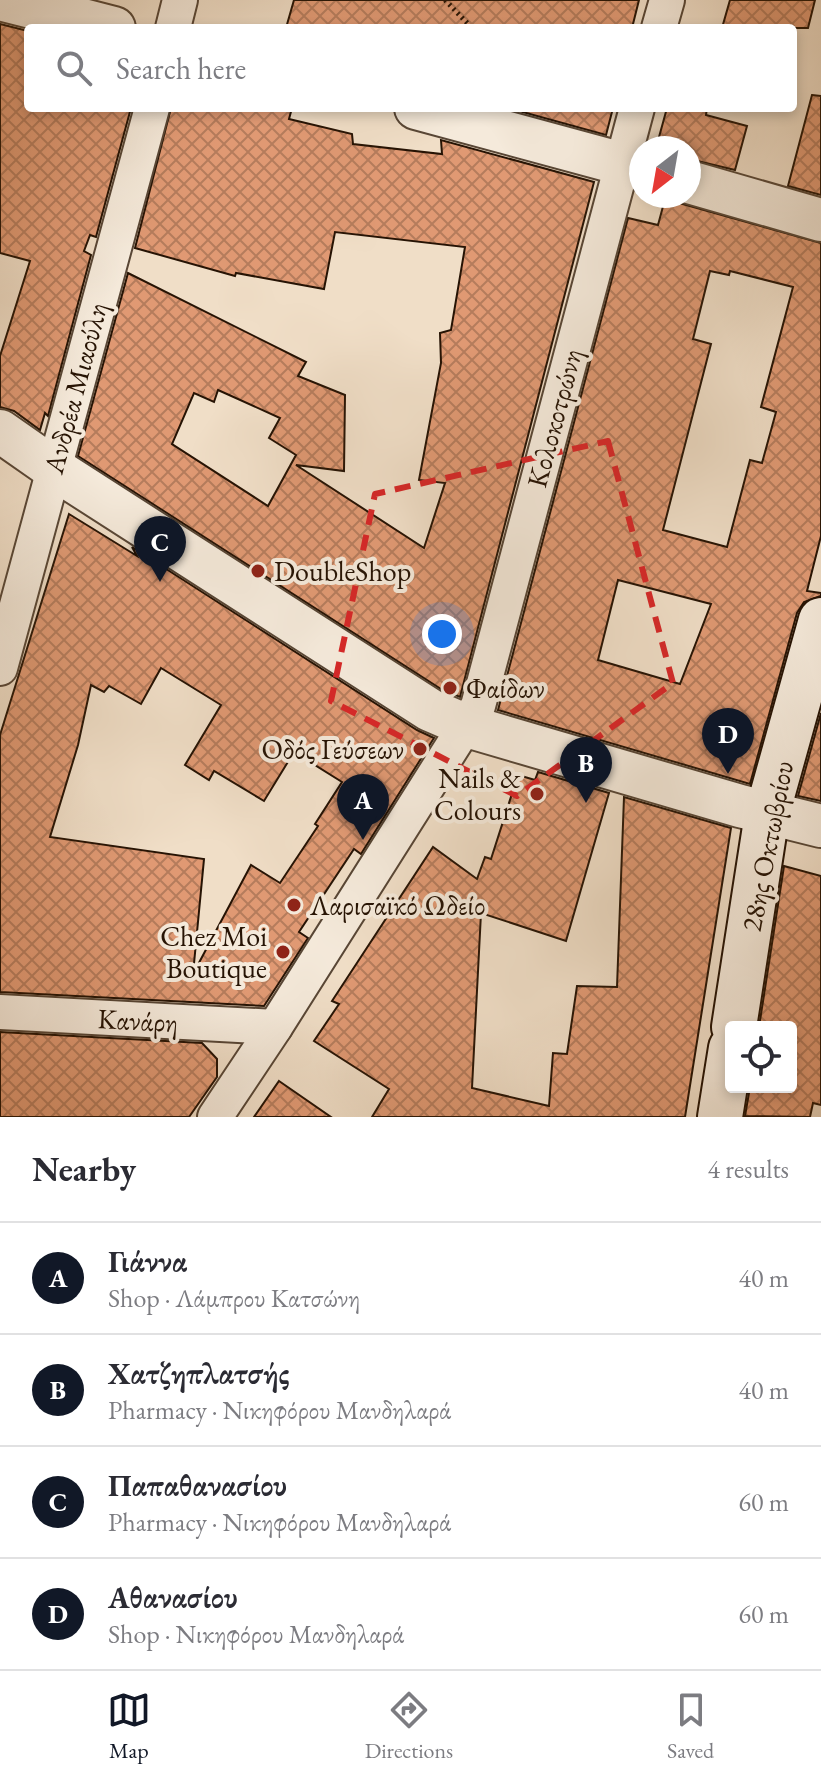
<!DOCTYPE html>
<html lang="en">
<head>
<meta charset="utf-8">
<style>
	body { margin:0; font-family:"EB Garamond",serif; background:#f2f2f3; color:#2b2b33 }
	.controls { position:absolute; right:24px; bottom:24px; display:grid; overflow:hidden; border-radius:8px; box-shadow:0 4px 12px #0003 }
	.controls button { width:72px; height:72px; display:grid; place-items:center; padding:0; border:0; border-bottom:2px solid #e1e1e2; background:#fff; color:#2b2b33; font:40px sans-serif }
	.compass { position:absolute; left:629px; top:136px; width:72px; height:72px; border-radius:50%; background:#fff; box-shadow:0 4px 12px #0003; rotate:211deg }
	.you { position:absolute; left:442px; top:634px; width:28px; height:28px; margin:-20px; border:6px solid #fff; border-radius:50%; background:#1a73e8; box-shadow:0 0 0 12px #1a73e833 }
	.badge { display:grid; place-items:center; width:52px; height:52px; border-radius:50%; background:#111827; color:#fff; font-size:26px; font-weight:700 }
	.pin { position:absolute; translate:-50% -66px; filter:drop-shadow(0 2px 4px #0008) }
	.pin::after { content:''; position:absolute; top:42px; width:28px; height:24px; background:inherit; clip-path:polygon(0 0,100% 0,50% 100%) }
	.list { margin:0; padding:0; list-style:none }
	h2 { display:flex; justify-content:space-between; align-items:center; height:104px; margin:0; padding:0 32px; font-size:34px }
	h2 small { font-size:26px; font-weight:400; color:#7c7c81 }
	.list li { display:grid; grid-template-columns:52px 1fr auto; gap:24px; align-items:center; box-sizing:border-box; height:112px; padding:0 32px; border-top:2px solid #e1e1e2 }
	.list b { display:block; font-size:30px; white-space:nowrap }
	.list p { margin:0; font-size:26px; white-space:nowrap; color:#7c7c81 }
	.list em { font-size:26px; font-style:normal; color:#7c7c81 }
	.icon { flex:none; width:44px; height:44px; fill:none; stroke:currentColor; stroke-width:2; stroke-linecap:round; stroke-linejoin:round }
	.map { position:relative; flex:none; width:821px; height:1117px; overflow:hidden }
	.search { position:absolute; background:#fff; box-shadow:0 4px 12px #0003; left:24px; right:24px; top:24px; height:88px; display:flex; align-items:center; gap:20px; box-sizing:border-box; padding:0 28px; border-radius:8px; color:#7c7c81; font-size:30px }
	.sheet { height:552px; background:#fff }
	nav { display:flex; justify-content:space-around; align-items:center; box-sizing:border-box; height:112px; border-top:2px solid #e1e1e2; background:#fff; font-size:22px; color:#7c7c81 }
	nav a { display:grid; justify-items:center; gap:4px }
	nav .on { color:#111827 }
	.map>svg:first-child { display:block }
	.building { fill:url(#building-cross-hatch); stroke:#261304; stroke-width:2; fill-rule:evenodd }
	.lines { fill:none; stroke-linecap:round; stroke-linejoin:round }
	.minor-casing { stroke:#584635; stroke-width:38 }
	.tertiary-casing { stroke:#584635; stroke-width:46 }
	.secondary-casing { stroke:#261304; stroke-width:48 }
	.path { stroke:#261304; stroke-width:5; stroke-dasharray:2 4; stroke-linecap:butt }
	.minor { stroke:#f5eadb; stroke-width:34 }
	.tertiary { stroke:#f5eadb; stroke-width:42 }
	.secondary { stroke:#f5eadb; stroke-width:44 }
	.marked { fill:none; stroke:#d62828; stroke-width:6; stroke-dasharray:16 10; stroke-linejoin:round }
	.poi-dot { fill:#8f2418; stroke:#f5eadb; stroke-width:3 }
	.labels { text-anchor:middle; stroke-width:8; stroke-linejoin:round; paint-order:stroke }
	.street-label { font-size:28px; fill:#261304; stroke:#f5eadb }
	.poi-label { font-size:28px; fill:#261304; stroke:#f5eadb; text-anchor:start }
</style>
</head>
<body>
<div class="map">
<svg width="821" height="1117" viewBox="0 0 821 1117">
	<defs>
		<pattern id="building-cross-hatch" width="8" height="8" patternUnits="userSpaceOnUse" patternTransform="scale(2)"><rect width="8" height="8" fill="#e09973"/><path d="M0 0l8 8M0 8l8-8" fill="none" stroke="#b57c5c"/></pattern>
	</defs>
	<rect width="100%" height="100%" fill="#f0dec7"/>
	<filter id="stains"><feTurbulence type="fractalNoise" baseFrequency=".0025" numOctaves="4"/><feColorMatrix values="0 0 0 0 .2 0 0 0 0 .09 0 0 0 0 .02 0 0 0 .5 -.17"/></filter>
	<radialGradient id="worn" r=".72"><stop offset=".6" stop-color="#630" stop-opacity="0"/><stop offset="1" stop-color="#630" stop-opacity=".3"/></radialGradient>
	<g class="building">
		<path d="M294,0H639L632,28H286Z"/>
		<path d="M730,0H815L808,28H722Z"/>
		<path d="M0,24L28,31V108H131L96,237L90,235L84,251L91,255L48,416L45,413L40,430L14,411L0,407V356L30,261L0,253Z"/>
		<path d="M812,95L821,96V195L788,186Z"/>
		<path d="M171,108H292L289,119L352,134L353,144L442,154L441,140L594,182L460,697L441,689L78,456L128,273L306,362L298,376L345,395L344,471L296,465L424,548L445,483L419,480L441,363L440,333L451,330L465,247L335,232L324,289L236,273L235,276L135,248ZM218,390L280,418L269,438L296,455L268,506L172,444L194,393L214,402Z"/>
		<path d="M508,108H613L606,135Z"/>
		<path d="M667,108H707L706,115L747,126L735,170L689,159V148H656Z"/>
		<path d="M665,199L821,243V536L807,591L821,593V596L804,602L797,613L750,784L498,710L628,218L658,225ZM710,271L729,275L730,271L793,287L761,407L776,412L762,463L750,460L727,547L663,530L711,344L693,339ZM618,580L711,604L680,684L598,660Z"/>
		<path d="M69,514L137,556L132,547L417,730L434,738L361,854L354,849L299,932L308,938L264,1006L0,992V735ZM161,668L221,705L185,765L209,780L214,771L264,801L294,752L342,782L315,824L318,826L280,883L251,865L193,974L204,859L50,837L78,745L91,685L104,692L109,686L141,704Z"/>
		<path d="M821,713V801L798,796Z"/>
		<path d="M538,772L609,793L566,941L481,913L472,1088L549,1106L553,1053L567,1054L577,986L617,987L624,797L731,828L685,1117H372L389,1089L314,1041L339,1004L332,1001L433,847L477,879L485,857L491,859L518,775L535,780Z"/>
		<path d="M784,866L821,876V1105L813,1103L810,1117L745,1116L750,1087H791V1027H759Z"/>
		<path d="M0,1032L202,1043L217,1059V1077L189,1117H0Z"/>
		<path d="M279,1081L331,1117H254Z"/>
	</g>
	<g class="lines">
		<defs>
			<g id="minor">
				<path d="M173,28L180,0"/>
				<path d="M659,28L667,0"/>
				<path d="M0,668L152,108"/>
				<path d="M0,1012L275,1027"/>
				<path d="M215,1117L275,1027L478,706L637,108"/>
			</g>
			<g id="tertiary">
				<path d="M4,0L114,28"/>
				<path d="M416,108L641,169"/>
				<path d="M689,182L821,220"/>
				<path d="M0,431L53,468L430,710L467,726L740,806L821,826"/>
			</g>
			<g id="secondary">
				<path d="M734,1027L767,814L821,620"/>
				<path d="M720,1117L731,1048"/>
			</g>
		</defs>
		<use href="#minor" class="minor-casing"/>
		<use href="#tertiary" class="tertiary-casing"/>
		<use href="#secondary" class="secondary-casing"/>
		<path class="path" d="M445,0L472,28"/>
		<use href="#minor" class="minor"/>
		<use href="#tertiary" class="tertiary"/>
		<use href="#secondary" class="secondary"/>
	</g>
	<path class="marked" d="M608,441L673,683L517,796L331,701L375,494Z"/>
	<g class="poi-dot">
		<circle cx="258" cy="571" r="8"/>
		<circle cx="450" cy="688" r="8"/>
		<circle cx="420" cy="749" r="8"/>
		<circle cx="537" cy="794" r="8"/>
		<circle cx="294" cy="905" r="8"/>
		<circle cx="283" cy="952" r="8"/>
	</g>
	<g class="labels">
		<g class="street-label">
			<text transform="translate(75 388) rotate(-75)" y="10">Ανδρέα Μιαούλη</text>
			<text transform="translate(554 418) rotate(-75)" y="10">Κολοκοτρώνη</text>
			<text transform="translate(767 846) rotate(-79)" y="10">28ης Οκτωβρίου</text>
			<text transform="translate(138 1020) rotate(3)" y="10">Κανάρη</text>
		</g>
		<g class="poi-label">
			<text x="274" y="581">DoubleShop</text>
			<text x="466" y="698">Φαίδων</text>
			<text x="404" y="759" text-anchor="end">Οδός Γεύσεων</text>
			<text x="521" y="788" text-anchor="end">Nails &amp;<tspan x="521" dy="32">Colours</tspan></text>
			<text x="310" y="915">Λαρισαϊκό Ωδείο</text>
			<text x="267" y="946" text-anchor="end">Chez Moi<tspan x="267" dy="32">Boutique</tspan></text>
		</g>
	</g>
	<rect width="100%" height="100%" filter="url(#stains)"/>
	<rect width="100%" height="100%" fill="url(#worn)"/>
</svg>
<div class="controls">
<button><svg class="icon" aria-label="locate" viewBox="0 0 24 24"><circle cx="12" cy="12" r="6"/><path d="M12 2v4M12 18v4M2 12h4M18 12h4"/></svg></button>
</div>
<svg class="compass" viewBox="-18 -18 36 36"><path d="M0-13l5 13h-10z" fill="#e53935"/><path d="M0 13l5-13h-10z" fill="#7c7c81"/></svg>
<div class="you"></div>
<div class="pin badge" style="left:363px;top:840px">A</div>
<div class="pin badge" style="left:586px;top:803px">B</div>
<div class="pin badge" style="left:160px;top:582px">C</div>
<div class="pin badge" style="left:728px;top:774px">D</div>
<div class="search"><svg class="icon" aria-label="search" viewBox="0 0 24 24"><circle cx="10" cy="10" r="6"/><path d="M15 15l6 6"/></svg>Search here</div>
</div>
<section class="sheet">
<h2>Nearby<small>4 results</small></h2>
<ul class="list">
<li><span class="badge">A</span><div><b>Γιάννα</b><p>Shop · Λάμπρου Κατσώνη</p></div><em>40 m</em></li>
<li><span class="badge">B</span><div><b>Χατζηπλατσής</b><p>Pharmacy · Νικηφόρου Μανδηλαρά</p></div><em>40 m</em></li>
<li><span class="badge">C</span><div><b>Παπαθανασίου</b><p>Pharmacy · Νικηφόρου Μανδηλαρά</p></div><em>60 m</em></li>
<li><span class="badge">D</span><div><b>Αθανασίου</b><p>Shop · Νικηφόρου Μανδηλαρά</p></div><em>60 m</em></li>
</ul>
</section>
<nav>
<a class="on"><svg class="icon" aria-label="map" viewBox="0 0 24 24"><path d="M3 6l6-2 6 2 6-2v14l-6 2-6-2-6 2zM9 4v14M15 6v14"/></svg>Map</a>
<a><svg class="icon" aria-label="directions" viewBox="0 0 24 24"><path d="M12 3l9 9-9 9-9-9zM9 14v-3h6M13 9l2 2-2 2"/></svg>Directions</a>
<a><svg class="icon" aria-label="saved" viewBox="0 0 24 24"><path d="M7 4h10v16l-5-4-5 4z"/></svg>Saved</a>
</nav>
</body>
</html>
